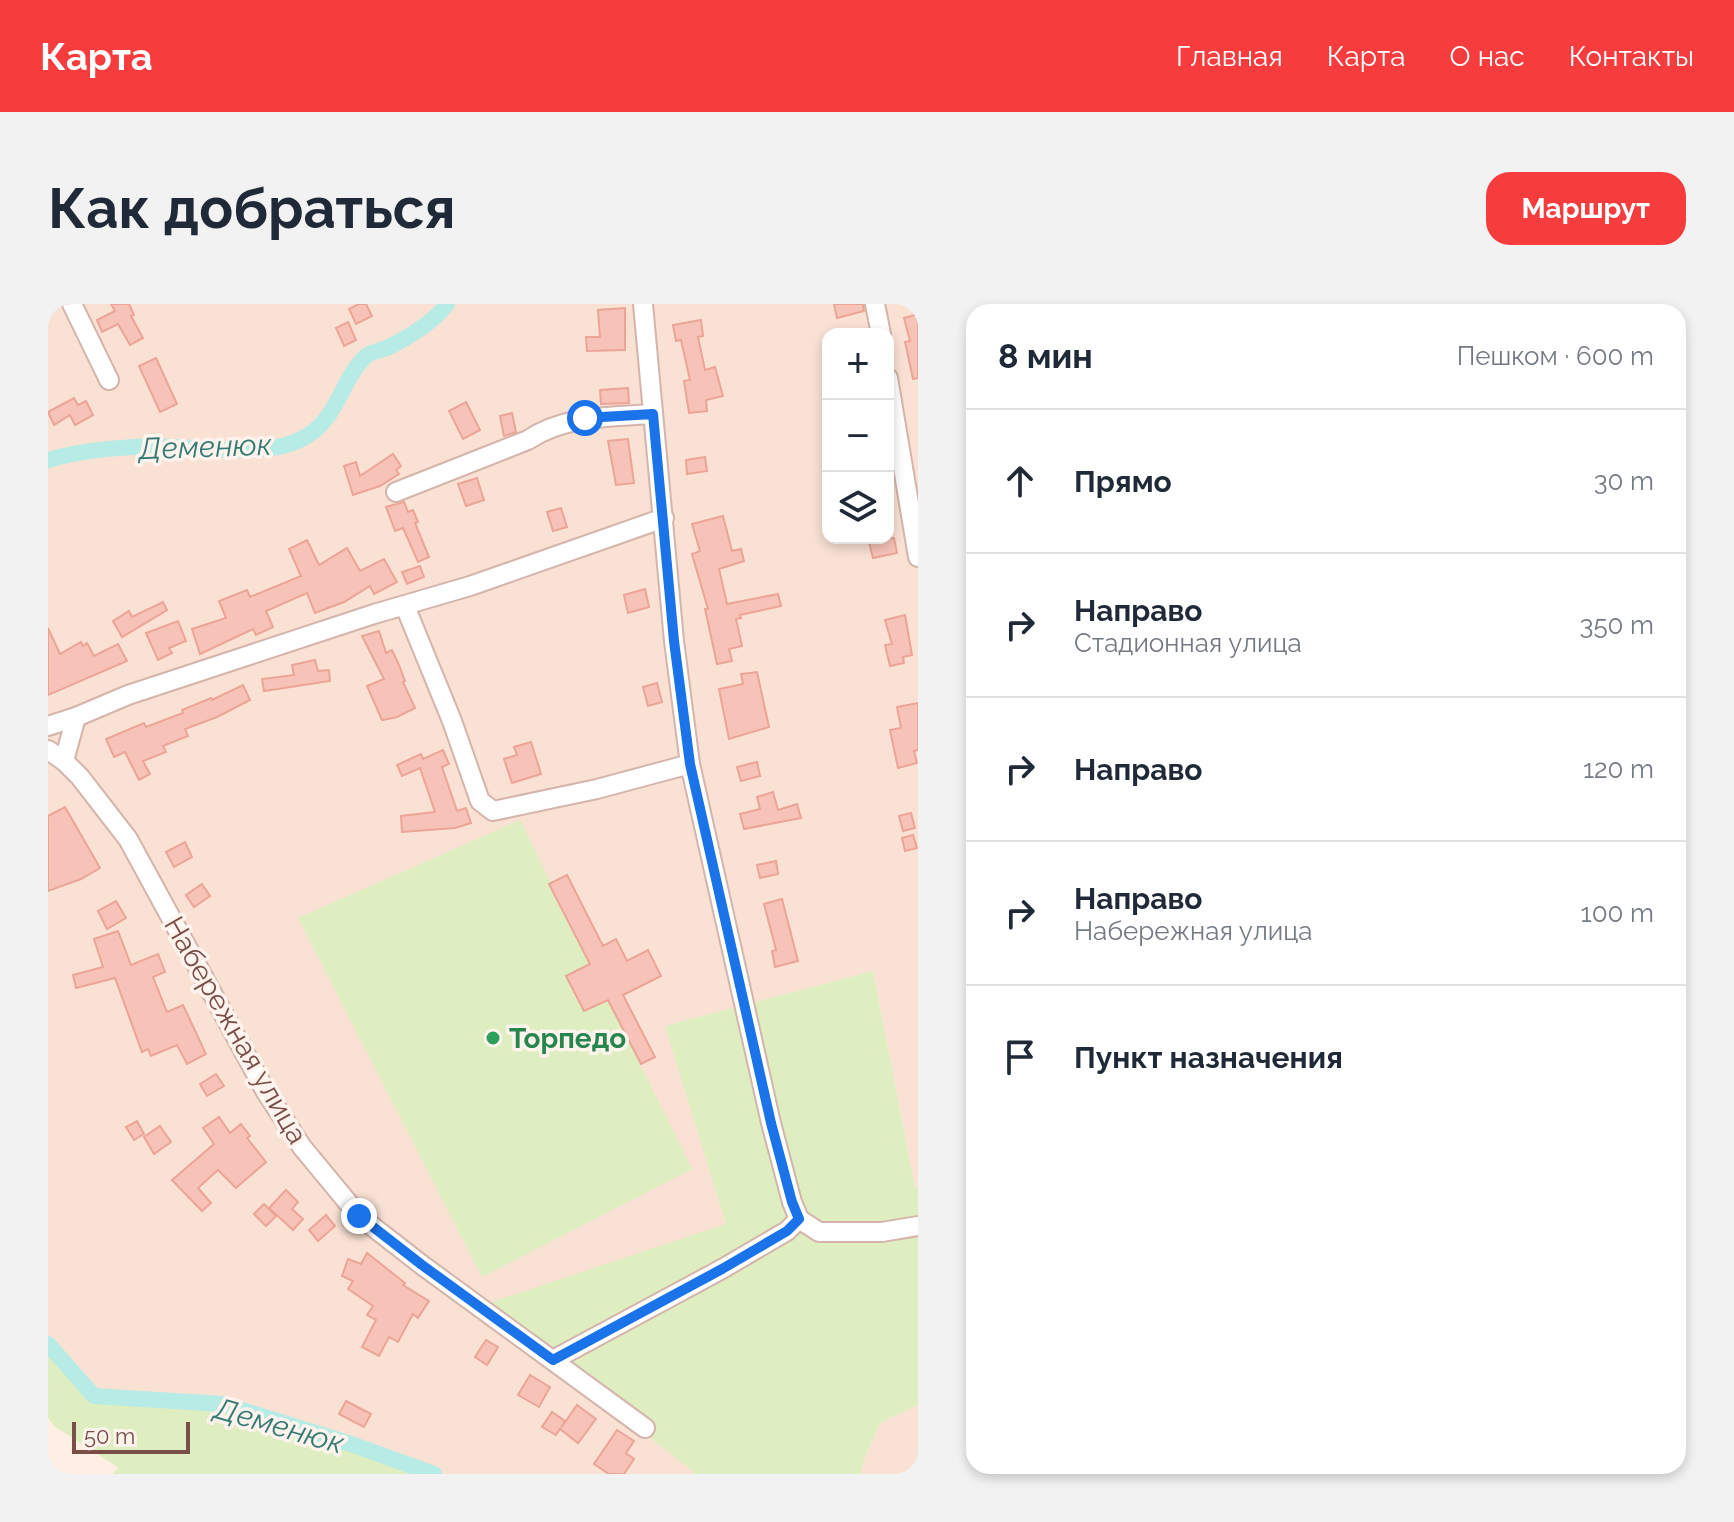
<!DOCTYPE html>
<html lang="ru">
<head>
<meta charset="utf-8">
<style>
	body { margin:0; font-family:Raleway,sans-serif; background:#f2f2f3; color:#1f2937 }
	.controls { position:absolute; right:24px; top:24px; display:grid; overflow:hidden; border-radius:16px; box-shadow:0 4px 12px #0003 }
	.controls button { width:72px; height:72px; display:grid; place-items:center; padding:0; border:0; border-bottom:2px solid #e0e1e3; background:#fff; color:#1f2937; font:40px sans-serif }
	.scale { position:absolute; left:24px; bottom:20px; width:118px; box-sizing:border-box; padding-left:8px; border:4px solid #7a4d46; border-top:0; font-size:22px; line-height:28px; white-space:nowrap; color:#7a4d46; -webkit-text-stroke:6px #fff3ed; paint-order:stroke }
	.stop { position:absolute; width:24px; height:24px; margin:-18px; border:6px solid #1a73e8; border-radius:50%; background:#fff }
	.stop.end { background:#1a73e8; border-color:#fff; box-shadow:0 2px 8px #0008 }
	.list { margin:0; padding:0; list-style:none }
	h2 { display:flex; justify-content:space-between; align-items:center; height:104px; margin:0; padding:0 32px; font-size:34px }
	h2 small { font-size:26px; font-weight:400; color:#747a83 }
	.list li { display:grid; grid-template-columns:52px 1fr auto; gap:24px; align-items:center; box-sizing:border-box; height:144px; padding:0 32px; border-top:2px solid #e0e1e3 }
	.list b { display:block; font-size:30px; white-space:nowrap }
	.list p { margin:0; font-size:26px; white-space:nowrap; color:#747a83 }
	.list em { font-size:26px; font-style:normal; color:#747a83 }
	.icon { flex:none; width:44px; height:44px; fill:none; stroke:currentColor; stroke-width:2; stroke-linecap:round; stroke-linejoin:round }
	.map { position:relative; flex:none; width:870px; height:1170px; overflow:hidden; border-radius:24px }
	header { display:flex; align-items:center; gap:48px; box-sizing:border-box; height:112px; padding:0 40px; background:#f63c3d; color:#fff }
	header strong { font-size:38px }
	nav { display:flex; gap:44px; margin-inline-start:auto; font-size:28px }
	.intro { display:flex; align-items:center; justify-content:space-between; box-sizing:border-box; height:192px; padding:0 48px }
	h1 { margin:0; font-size:56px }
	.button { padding:20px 36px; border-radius:24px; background:#f63c3d; color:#fff; font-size:28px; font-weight:700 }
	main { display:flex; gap:48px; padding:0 48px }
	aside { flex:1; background:#fff; border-radius:24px; box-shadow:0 4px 12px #0003 }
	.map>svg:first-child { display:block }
	.residential { fill:#f9e1d4; fill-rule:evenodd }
	.green { fill:#deeec0 }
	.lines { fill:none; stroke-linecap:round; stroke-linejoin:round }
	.canal { stroke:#b6ebe6; stroke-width:16 }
	.building { fill:#f7c3b8; stroke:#eca497; stroke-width:2 }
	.minor-casing { stroke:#d4b4ab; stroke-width:22 }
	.minor { stroke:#fff; stroke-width:18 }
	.route { stroke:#1a73e8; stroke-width:10 }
	.leisure-dot { fill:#2e9e5b; stroke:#fff3ed; stroke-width:3 }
	.labels { text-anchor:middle; stroke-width:7; stroke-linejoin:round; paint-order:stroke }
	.street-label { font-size:28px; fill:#7a4d46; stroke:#fff3ed }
	.leisure-label { font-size:28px; font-weight:bold; fill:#27864d; stroke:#fff3ed; text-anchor:start }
	.water-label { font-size:30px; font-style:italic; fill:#357a75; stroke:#fff3ed }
</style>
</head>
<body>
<header>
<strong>Карта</strong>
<nav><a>Главная</a><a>Карта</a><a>О нас</a><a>Контакты</a></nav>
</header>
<div class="intro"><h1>Как добраться</h1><a class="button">Маршрут</a></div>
<main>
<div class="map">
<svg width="870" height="1170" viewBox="0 0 870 1170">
	<rect width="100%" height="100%" fill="#ffeee4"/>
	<g class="residential">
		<path d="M0,0H870V884H867L825,667L618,722L678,920L644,1170H386L306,1141L175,1100L46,1092L0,1040ZM780,30H840V234H780ZM518,672L536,707L559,696L434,973Z"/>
		<path d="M870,1101V1170H813L816,1155L832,1119Z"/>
	</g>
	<g class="green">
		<path d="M472,516L542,660L519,672L536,707L560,696L644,865L434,973L250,614Z"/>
		<path d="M825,667L867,884H870V1101L832,1119L816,1155L813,1170H644L645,1167L432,1002L678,920L617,722Z"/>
		<path d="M0,1040L46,1092L175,1100L306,1141L386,1170H64L71,1164L6,1122L0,1114Z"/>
	</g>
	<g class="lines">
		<g class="canal">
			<path d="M0,156C36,145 90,141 128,143C169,145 232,155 266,127C291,107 295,74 318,52C324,47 333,47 341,43C360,34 387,17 399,0"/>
			<path d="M0,1040L46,1092L175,1100L306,1141L386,1170"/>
		</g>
	</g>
	<g class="building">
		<path d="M63,0H81L86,11L83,12L95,34L82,41L70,20L54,28L49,16L67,7Z"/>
		<path d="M311,0H318L324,12L308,20L301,5Z"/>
		<path d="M786,0H815L816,7L789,14Z"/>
		<path d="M577,4V46L539,47L538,33H552L550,6Z"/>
		<path d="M870,10V74L865,75L857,38L862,37L856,14Z"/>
		<path d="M653,16L655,32L650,33L657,66L667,63L675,92L658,96L659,107L641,109L636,77L642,76L633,36L628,37L625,21Z"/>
		<path d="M300,18L308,36L296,42L288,24Z"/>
		<path d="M108,54L129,100L112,108L91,62Z"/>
		<path d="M580,84L581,99L553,100L552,86Z"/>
		<path d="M26,94L30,101L38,97L45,111L27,121L22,111L6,121L0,108Z"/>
		<path d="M418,98L432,126L415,135L401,107Z"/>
		<path d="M464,109L468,128L456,132L452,112Z"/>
		<path d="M580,135L586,179L568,181L560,137Z"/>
		<path d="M345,150L353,162L348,166L351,170L332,182L305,191L296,162L308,158L312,172Z"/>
		<path d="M657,153L659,167L639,170L638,156Z"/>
		<path d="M429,174L436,196L418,202L410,180Z"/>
		<path d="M356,198L360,208L365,206L370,218L367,219L381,253L370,258L355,224L347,227L338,203Z"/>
		<path d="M513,204L519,223L505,227L499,208Z"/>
		<path d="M675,212L684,247L693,245L696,257L671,265L679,300L730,290L733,302L692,311L693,314L688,315L694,342L681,345L684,357L669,360L657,305H660L644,250L652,247L644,220Z"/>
		<path d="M820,234H846L849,249L825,254Z"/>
		<path d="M259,236L271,261L299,244L312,267L336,255L349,278L326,290L322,282L296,298L267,309L259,289L218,307L225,323L208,331L205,325L152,350L144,325L178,314L171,297L199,286L202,293L253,272L241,245Z"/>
		<path d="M372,262L376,273L359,280L354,268Z"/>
		<path d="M597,285L601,303L580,309L576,291Z"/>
		<path d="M115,298L119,306L74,333L65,317L81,307L84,313Z"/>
		<path d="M857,311L864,351L855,353L856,359L842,362L837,341L844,340L837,316Z"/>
		<path d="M130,317L138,337L121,344L124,349L110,356L98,329Z"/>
		<path d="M0,324L12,350L33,338L35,342L39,339L46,352L70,340L79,357L0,391Z"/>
		<path d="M331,327L338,349L344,346L351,361L357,377L355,378L367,404L349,413L334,416L319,382L336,375L314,332Z"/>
		<path d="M267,356L270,367L281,366L282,377L216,387L214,375L246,371L244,361Z"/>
		<path d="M709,368L721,423L681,435L671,385L695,380L693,370Z"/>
		<path d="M609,379L614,398L600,402L595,383Z"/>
		<path d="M195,381L202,396L169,413L137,425L140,432L115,442L118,448L95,457L102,470L91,476L77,448L66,453L58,435L96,419L98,423L135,409L134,406L163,394L164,396Z"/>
		<path d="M870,399V446L866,447L869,459L850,464L842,426L853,424L849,403Z"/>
		<path d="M483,438L493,470L464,479L456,455L469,451L466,443Z"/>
		<path d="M395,446L401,460L394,463L409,507L418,504L423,519L407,524L354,528L353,512L387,508L372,464L354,472L349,461L373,450L375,455Z"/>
		<path d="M709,458L712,472L693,477L689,463Z"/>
		<path d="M725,488L730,506L749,500L753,514L696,525L692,510L712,505L709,493Z"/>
		<path d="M17,503L52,564L33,575L0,587V512Z"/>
		<path d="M863,509L867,524L855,527L851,512Z"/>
		<path d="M865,531L869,544L857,547L854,534Z"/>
		<path d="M137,538L144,553L126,563L118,548Z"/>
		<path d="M728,557L730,570L712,574L709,561Z"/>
		<path d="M519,571L555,642L568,635L579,657L600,646L613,672L575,691L607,753L593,760L560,696L536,707L518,672L542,660L501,580Z"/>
		<path d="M154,580L162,592L146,603L138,591Z"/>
		<path d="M734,595L750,657L727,663L724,647L728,646L716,600Z"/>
		<path d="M68,597L78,614L59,625L50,607Z"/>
		<path d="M70,627L83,661L110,650L117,668L105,673L119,708L135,701L158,750L139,760L129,741L103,752L100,745L94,748L67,674L28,684L25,671L55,663L46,635Z"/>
		<path d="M168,770L176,782L159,792L152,780Z"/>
		<path d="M171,813L182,829L193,820L202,832L199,834L218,858L188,884L170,866L150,884L163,899L154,907L124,876L166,840L155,824Z"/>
		<path d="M89,817L96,830L86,836L78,823Z"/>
		<path d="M112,822L123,838L106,850L96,833Z"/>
		<path d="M238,886L250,898L244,905L255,915L245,926L221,904Z"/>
		<path d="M216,900L228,912L218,922L206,910Z"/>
		<path d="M278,911L287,922L270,937L261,926Z"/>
		<path d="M319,949L357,979L355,981L381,997L370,1014L365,1010L350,1038L341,1033L331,1052L314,1043L328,1016L319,1011L325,1002L300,985L305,977L294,972L300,955L313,960Z"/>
		<path d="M438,1036L450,1043L439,1061L427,1053Z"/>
		<path d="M482,1071L502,1083L491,1103L470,1091Z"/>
		<path d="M298,1097L323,1110L316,1123L291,1110Z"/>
		<path d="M529,1101L548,1115L530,1139L512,1125L508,1131L494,1123L504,1108L517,1117L513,1124Z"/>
		<path d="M569,1126L586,1137L578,1149L586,1155L576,1170H561L546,1160Z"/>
	</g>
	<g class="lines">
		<defs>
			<g id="minor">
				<path d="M24,0L61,76"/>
				<path d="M595,0L626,337L642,460L723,819L744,898L751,915L771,928H834L870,922"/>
				<path d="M827,0L833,30"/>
				<path d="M840,74L870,253"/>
				<path d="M348,188L480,136C517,111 563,113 605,110"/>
				<path d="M357,302L404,417L432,497L445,507L549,485L642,460"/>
				<path d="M0,422L28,413L80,391L326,310L422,282L616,214"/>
				<path d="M0,446L16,457L32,473L80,535L218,788L254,843L311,912L374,961L597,1124"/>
				<path d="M16,457L28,413"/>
				<path d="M505,1056L674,965L739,927L751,915"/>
			</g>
		</defs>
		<use href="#minor" class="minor-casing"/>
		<use href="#minor" class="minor"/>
	</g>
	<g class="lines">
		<path class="route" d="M311,912L374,961L505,1056L674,965L739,927L751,915L744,898L723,819L642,460L626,337L605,110L537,114"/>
	</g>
	<circle class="leisure-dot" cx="445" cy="734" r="8"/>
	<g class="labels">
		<g class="street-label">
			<text transform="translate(188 726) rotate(60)" y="10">Набережная улица</text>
		</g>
		<g class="leisure-label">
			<text x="461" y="744">Торпедо</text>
		</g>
		<g class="water-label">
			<text transform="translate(157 143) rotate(-2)" y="10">Деменюк</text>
			<text transform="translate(231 1122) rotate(16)" y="10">Деменюк</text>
		</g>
	</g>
</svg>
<div class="controls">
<button>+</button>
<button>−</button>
<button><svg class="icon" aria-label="layers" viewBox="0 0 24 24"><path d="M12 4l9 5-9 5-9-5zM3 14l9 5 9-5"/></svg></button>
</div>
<div class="scale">50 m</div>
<div class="stop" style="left:537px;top:114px"></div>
<div class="stop end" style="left:311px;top:912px"></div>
</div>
<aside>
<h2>8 мин<small>Пешком · 600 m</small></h2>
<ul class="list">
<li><svg class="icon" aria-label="ahead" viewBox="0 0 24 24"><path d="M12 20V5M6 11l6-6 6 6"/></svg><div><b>Прямо</b></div><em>30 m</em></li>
<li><svg class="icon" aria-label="right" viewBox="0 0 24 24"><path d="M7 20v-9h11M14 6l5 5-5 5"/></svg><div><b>Направо</b><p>Стадионная улица</p></div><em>350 m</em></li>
<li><svg class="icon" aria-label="right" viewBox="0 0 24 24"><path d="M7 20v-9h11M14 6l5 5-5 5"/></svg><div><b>Направо</b></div><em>120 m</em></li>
<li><svg class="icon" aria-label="right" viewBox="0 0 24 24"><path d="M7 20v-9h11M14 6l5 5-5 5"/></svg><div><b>Направо</b><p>Набережная улица</p></div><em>100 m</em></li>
<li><svg class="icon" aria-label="arrive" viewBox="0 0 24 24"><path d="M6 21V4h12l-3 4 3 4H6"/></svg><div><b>Пункт назначения</b></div></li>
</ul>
</aside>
</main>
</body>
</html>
